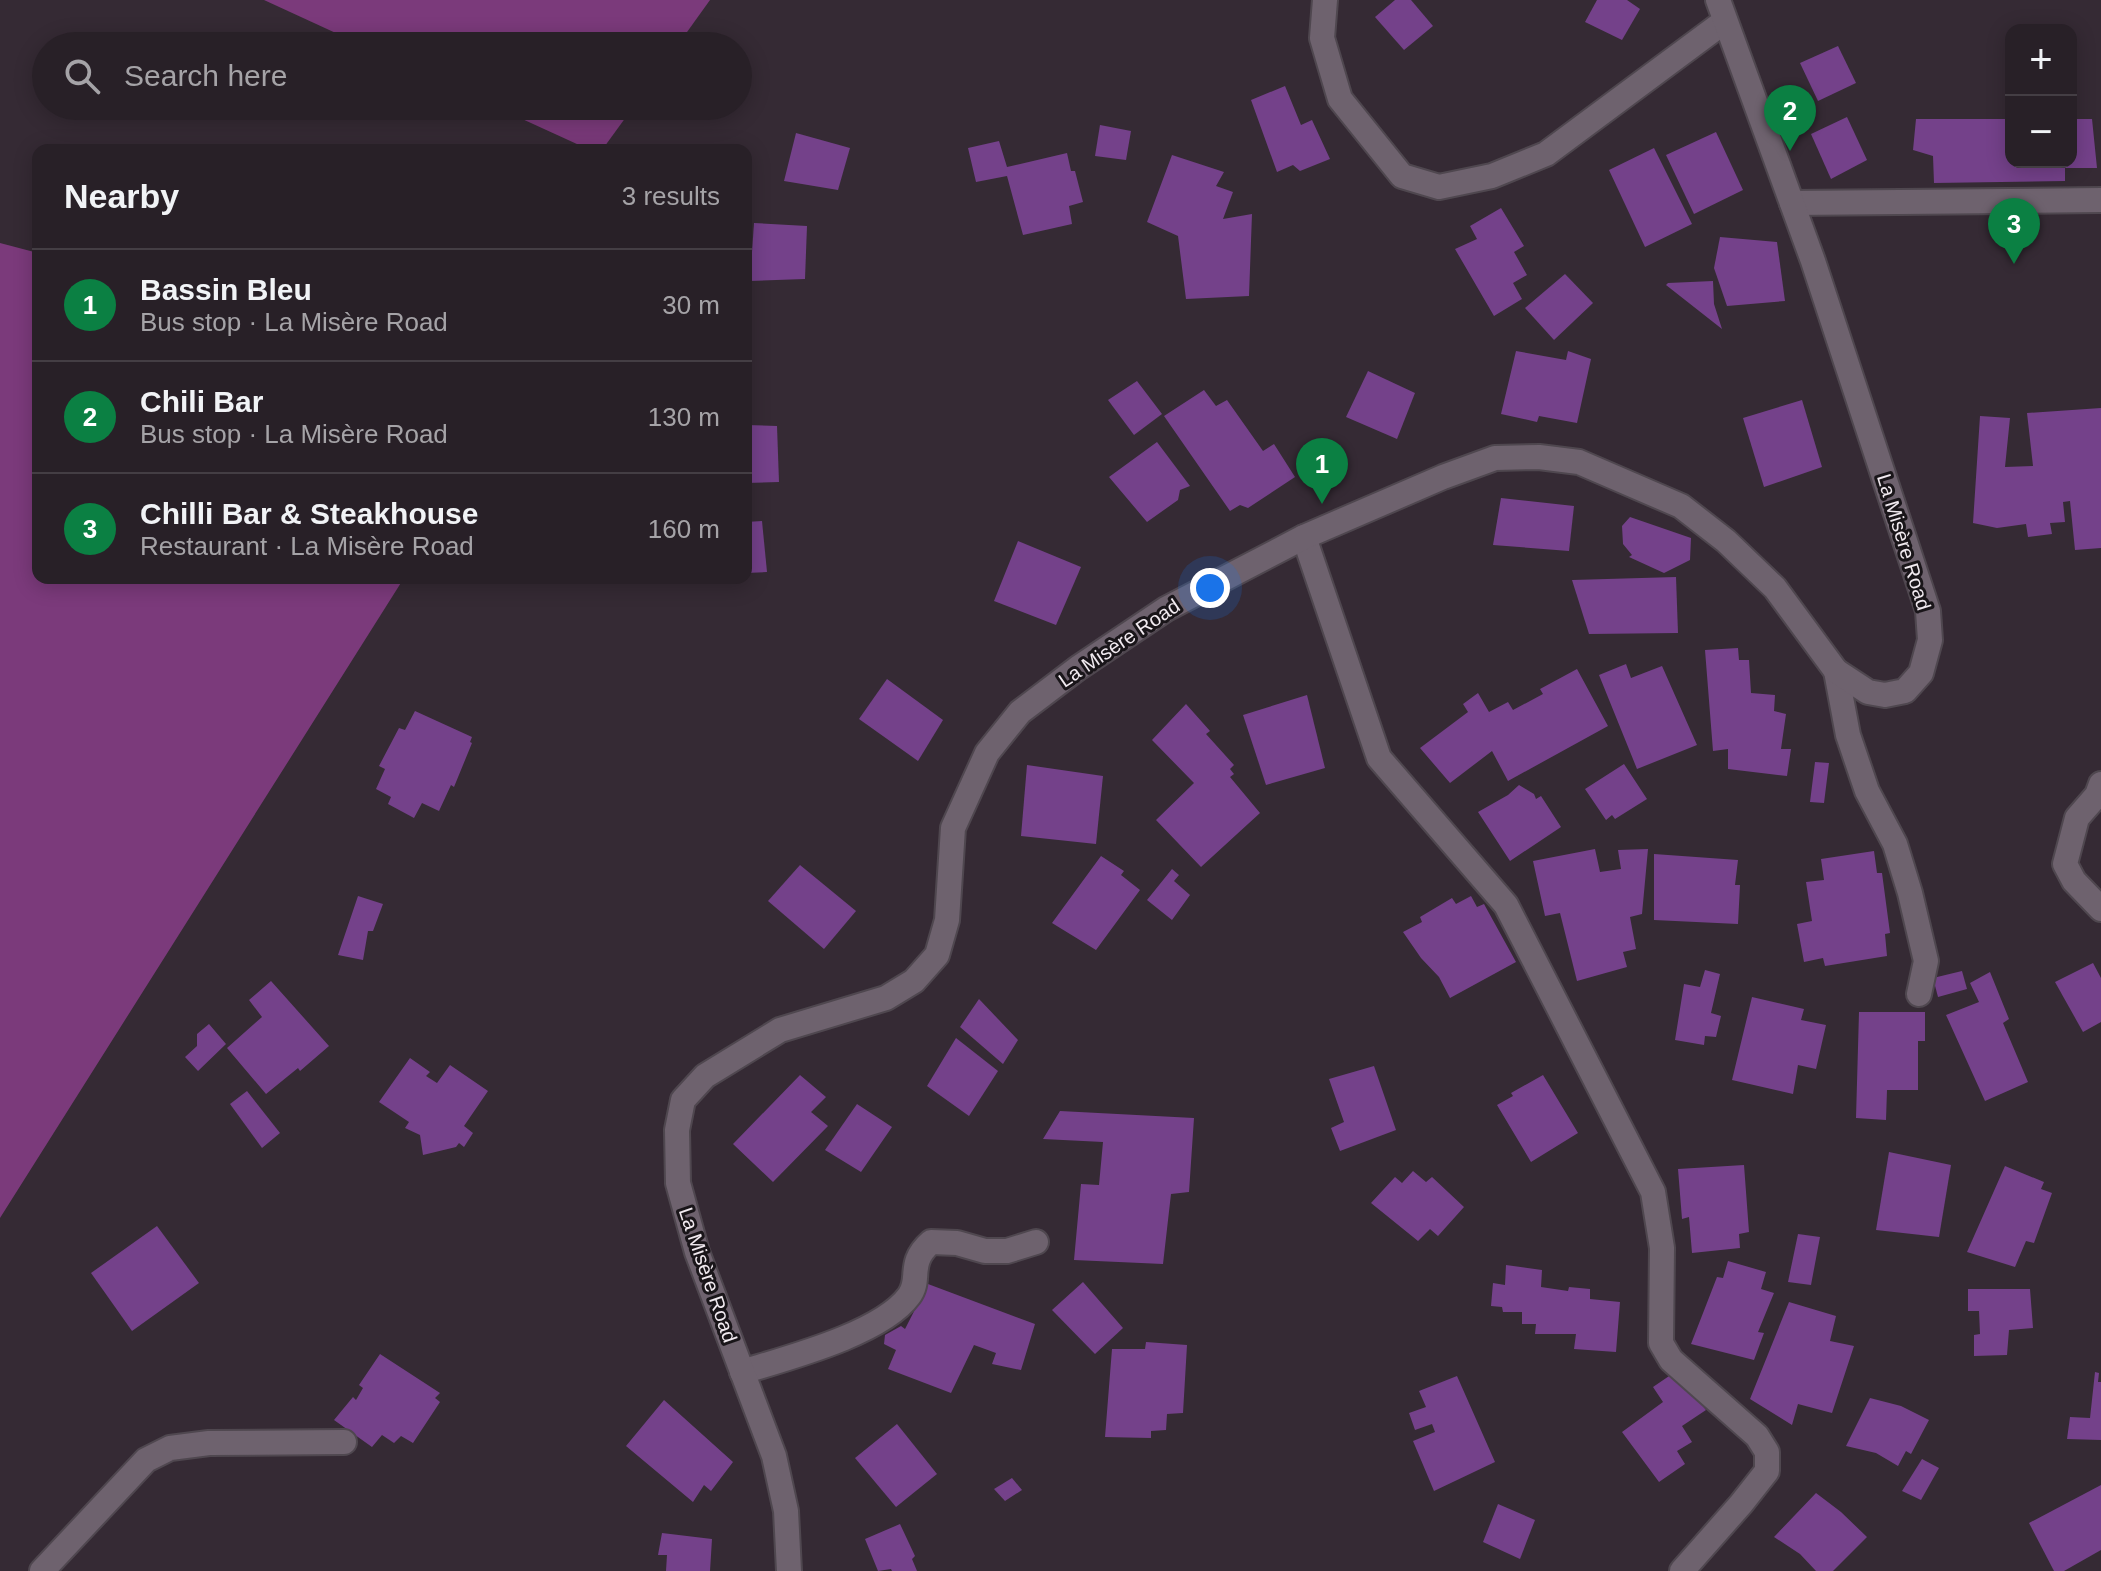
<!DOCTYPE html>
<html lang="en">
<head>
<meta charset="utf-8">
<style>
	body { margin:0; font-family:Helvetica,sans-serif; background:#342d33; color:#f1f3f6 }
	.controls { position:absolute; right:24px; top:24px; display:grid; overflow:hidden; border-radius:16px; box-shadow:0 4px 20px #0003 }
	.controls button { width:72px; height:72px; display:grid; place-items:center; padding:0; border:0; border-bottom:2px solid #443e44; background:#282027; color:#f1f3f6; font:40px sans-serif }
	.you { position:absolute; left:1210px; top:588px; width:28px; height:28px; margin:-20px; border:6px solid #fff; border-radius:50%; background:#1a73e8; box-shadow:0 0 0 12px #1a73e833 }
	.badge { display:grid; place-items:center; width:52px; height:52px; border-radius:50%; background:#0b8043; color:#fff; font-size:26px; font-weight:700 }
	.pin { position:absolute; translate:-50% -66px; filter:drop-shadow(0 2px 4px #0008) }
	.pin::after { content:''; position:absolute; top:42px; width:28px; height:24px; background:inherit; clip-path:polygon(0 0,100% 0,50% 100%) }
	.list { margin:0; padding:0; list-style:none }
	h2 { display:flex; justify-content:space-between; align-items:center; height:104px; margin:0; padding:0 32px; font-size:34px }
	h2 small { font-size:26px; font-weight:400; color:#a5a3a7 }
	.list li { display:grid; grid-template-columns:52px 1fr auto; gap:24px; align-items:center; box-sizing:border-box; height:112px; padding:0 32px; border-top:2px solid #443e44 }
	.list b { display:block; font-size:30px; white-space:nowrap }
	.list p { margin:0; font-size:26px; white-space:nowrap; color:#a5a3a7 }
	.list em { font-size:26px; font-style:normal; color:#a5a3a7 }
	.icon { flex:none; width:44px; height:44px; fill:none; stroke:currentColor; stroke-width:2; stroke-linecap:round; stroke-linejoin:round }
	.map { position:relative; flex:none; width:2101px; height:1571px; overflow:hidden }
	.search { position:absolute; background:#282027; box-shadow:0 4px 20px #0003; left:32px; top:32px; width:720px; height:88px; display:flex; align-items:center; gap:20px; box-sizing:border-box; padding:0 28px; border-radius:44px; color:#a5a3a7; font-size:30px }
	.panel { position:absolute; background:#282027; box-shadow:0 4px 20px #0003; left:32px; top:144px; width:720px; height:440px; border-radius:16px }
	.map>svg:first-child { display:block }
	.forest { fill:#7b3a7b }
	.building { fill:#74418a }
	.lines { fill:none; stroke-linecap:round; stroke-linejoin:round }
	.street-casing { stroke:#4f474f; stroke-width:28 }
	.secondary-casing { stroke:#4f474f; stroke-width:28 }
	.street { stroke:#6e626e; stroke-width:24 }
	.secondary { stroke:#6e626e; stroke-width:24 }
	.labels { text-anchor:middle; stroke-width:6; stroke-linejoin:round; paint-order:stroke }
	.street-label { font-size:20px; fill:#f1eaf0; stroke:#191519 }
</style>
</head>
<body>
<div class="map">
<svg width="2101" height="1571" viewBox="0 0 2101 1571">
	<rect width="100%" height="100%" fill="#352a34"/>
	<g class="forest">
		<path d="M264,0H710L677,46H364Z"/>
		<path d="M494,106H634L602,150H590Z"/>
		<path d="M0,243L38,253V578H404L0,1218Z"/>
	</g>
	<g class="building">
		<path d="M1395,0H1411L1433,26L1404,50L1375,17Z"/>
		<path d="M1597,0H1627L1640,9L1622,40L1585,22Z"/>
		<path d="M1838,46L1856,83L1818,101L1800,63Z"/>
		<path d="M1285,86L1301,125L1312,120L1330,159L1300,171L1293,165L1277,172L1251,100Z"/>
		<path d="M1847,117L1867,160L1831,179L1811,134Z"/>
		<path d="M1916,119H2011V162H2071V119H2092L2097,168H2065V181L1934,183L1933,156L1913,150Z"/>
		<path d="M1100,125L1131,131L1126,160L1095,156Z"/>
		<path d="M1716,132L1743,190L1694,214L1666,155Z"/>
		<path d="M796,133L850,148L838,190L784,181Z"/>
		<path d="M999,141L1007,167L1067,153L1071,171H1075L1083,202L1069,206L1072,224L1023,235L1007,176L976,182L968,148Z"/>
		<path d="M1654,148L1692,224L1645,247L1609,170Z"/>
		<path d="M1172,155L1224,172L1216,186L1233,192L1223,219L1252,214L1249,296L1186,299L1178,236L1147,222Z"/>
		<path d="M1501,208L1524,246L1514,252L1527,275L1513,283L1522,299L1494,316L1455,249L1477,239L1470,226Z"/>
		<path d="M754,223L807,226L805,279L750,281Z"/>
		<path d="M1720,237L1777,242L1785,301L1727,306L1714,268Z"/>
		<path d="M1565,274L1593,303L1554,340L1525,308Z"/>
		<path d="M1713,281L1714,304L1722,329L1666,285L1668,283Z"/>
		<path d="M1516,351L1566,360L1568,351L1591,359L1577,423L1539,416L1537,422L1501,414Z"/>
		<path d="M1368,371L1415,393L1397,439L1346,417Z"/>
		<path d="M1137,381L1162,414L1134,435L1108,400Z"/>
		<path d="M1204,390L1216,406L1227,400L1263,451L1274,444L1295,477L1248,508L1240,505L1230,511L1164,416Z"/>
		<path d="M1802,400L1822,467L1764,487L1743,418Z"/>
		<path d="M2101,408V548L2075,550L2070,501L2063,502L2065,522L2050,523L2052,534L2028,537L2026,524L1997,528L1973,523L1980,416L2010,418L2005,467L2033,466L2027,413Z"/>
		<path d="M746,425L777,426L779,482L746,483Z"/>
		<path d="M1157,442L1190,486L1180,490L1178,500L1147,522L1109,477Z"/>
		<path d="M1501,498L1574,506L1569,551L1493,545Z"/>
		<path d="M1630,517L1691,538L1690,560L1664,573L1629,557L1632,555L1623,544L1622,526Z"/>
		<path d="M762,521L767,572L746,573V522Z"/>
		<path d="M1018,541L1081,567L1056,625L994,601Z"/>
		<path d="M1676,577L1678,633L1589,634L1572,580Z"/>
		<path d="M1738,648L1739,660H1749L1751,693L1775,695L1774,711L1786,714L1781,749H1791L1787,776L1728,769V749L1713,751L1705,650Z"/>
		<path d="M1626,664L1631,678L1662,666L1697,745L1637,769L1599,675Z"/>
		<path d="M1577,669L1608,726L1508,781L1492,751L1450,783L1420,748L1468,712L1463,704L1478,693L1489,712L1508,702L1513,710L1543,694L1540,689Z"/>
		<path d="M887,679L943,720L918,761L859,719Z"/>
		<path d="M1307,695L1325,768L1266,785L1243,715Z"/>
		<path d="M1186,704L1210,731L1206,734L1234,765L1230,769L1234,774L1230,777L1260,813L1201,867L1156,820L1194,783L1152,740Z"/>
		<path d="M415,711L472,737L470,742L472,743L454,787L451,785L439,811L422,803L414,818L388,804L391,797L376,789L385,769L379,766L399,728L405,730Z"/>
		<path d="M1815,762L1829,763L1824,803L1810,802Z"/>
		<path d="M1624,764L1647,799L1615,819L1612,815L1606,820L1585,789Z"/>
		<path d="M1027,765L1103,776L1096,844L1021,836Z"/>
		<path d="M1519,785L1534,794L1536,799L1541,796L1561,827L1510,861L1478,812L1508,795Z"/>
		<path d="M1595,849L1600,872L1621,869L1618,850L1648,849L1642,914L1630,917L1636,949L1623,952L1627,967L1577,981L1560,913L1545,916L1533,861Z"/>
		<path d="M1874,851L1877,873H1882L1890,933L1885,934L1887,956L1825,966L1823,958L1804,962L1797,924L1812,921L1806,882L1824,880L1821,859Z"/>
		<path d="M1654,854L1738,860L1735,885H1740L1738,924L1654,920Z"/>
		<path d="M1101,856L1124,871L1121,875L1140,890L1096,950L1052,923Z"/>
		<path d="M800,865L856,911L824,949L768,901Z"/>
		<path d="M1172,869L1179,875L1174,881L1190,895L1172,920L1147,900Z"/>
		<path d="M358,896L383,904L373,931H368L363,960L338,955Z"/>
		<path d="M1471,896L1477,907L1484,904L1516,962L1450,998L1439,977L1421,958L1403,932L1422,922L1420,917L1452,898L1456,904Z"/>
		<path d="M2093,963L2101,978V1022L2083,1032L2055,982Z"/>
		<path d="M1705,970L1720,974L1711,1013L1721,1016L1716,1037L1705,1036L1704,1045L1675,1040L1684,984L1700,987Z"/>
		<path d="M1962,971L1967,989L1938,997L1933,978Z"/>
		<path d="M1990,972L2009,1019L2003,1023L2028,1082L1985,1101L1946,1015L1979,1002L1970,983Z"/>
		<path d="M271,981L329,1046L300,1071L298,1068L266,1094L227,1048L262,1017L249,1000Z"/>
		<path d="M1752,997L1804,1009L1801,1020L1826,1025L1816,1069L1798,1065L1793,1094L1732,1080Z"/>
		<path d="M979,999L1018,1040L1003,1064L960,1027Z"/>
		<path d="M1859,1012H1925V1041H1918V1090H1887L1886,1120L1856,1118Z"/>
		<path d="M209,1024L226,1044L198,1071L185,1057L197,1046V1034Z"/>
		<path d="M956,1038L998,1071L969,1116L927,1086Z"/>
		<path d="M410,1058L430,1072L426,1076L437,1083L450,1065L488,1091L464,1126L473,1133L464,1147L459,1143L456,1147L423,1155L420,1135L405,1128L409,1122L379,1102Z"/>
		<path d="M1374,1066L1396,1130L1340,1151L1331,1128L1344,1122L1329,1079Z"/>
		<path d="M800,1075L826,1097L811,1112L828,1126L773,1182L733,1144Z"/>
		<path d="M1543,1075L1578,1133L1531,1162L1497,1105L1513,1096L1511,1093Z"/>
		<path d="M247,1091L280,1133L262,1148L230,1104Z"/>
		<path d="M857,1104L892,1127L861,1172L825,1150Z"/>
		<path d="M1060,1111L1194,1118L1189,1192L1171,1194L1163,1264L1074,1260L1081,1184L1099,1185L1103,1142L1043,1139Z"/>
		<path d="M1889,1152L1951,1165L1939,1237L1876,1230Z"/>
		<path d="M1744,1165L1749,1232L1739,1234L1740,1248L1692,1253L1689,1217L1682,1219L1678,1169Z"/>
		<path d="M2005,1166L2044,1182L2041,1189L2052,1193L2034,1243L2026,1241L2015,1267L1967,1252Z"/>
		<path d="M1413,1171L1426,1182L1432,1177L1464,1207L1438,1236L1430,1229L1418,1241L1371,1203L1395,1177L1402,1183Z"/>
		<path d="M157,1226L199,1283L132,1331L91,1273Z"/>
		<path d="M1798,1234L1820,1237L1811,1285L1788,1282Z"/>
		<path d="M1728,1261L1766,1272L1761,1289L1774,1293L1758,1332L1764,1333L1754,1360L1691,1344L1717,1277L1723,1278Z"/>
		<path d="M1506,1265L1542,1270L1541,1287L1568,1291L1569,1287L1590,1289V1299L1620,1302L1616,1352L1574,1349L1576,1334H1535L1536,1324H1522V1312H1503L1502,1307L1491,1306L1493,1283L1505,1285Z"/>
		<path d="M1083,1282L1123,1328L1095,1354L1052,1310Z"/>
		<path d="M928,1284L1035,1324L1021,1370L992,1364L996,1353L974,1345L951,1393L888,1369L896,1350L884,1344L885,1335L901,1326L905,1329Z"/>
		<path d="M1968,1289H2030L2033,1328L2009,1330L2007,1355L1974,1356V1335L1980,1334L1979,1311H1968Z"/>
		<path d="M1789,1302L1836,1316L1830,1341L1854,1346L1832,1413L1798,1404L1792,1425L1750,1399Z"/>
		<path d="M1146,1342L1187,1345L1183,1413L1167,1414L1166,1430L1151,1431V1438L1105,1437L1112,1349H1145Z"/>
		<path d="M380,1354L440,1393L435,1398L440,1402L413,1443L401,1436L394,1443L382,1435L372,1447L334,1420L353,1397L356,1400L363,1388L359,1385Z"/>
		<path d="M1675,1372L1706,1410L1682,1426L1692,1442L1677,1451L1685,1464L1659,1482L1622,1432L1663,1402L1653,1387Z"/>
		<path d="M2095,1372L2099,1373L2098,1382H2101V1440L2067,1439L2070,1417L2090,1418Z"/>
		<path d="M1457,1376L1495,1462L1434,1491L1413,1441L1435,1432L1432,1424L1415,1430L1409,1413L1426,1407L1419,1391Z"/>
		<path d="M1870,1398L1901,1406L1929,1420L1911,1454L1906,1451L1898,1466L1876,1453L1846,1446Z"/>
		<path d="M664,1400L733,1462L711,1491L704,1485L693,1502L626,1446Z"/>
		<path d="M897,1424L937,1474L896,1507L855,1458Z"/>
		<path d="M1922,1459L1939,1468L1921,1500L1902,1491Z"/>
		<path d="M1012,1478L1022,1490L1005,1501L994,1489Z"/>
		<path d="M2101,1485V1550L2064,1571H2054L2029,1523Z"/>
		<path d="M1816,1493L1841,1512L1867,1537L1833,1571H1816L1800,1554L1774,1537Z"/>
		<path d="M1498,1504L1535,1520L1520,1559L1483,1542Z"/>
		<path d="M900,1524L915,1556L912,1559L917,1571H892L891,1569L878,1571L865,1539Z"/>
		<path d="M662,1533L712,1539L710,1571H666L667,1555H658Z"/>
	</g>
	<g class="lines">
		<defs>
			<g id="street">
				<path d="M1325,0L1322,38L1340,99L1402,176L1439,187L1492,176L1546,154L1725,21"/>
				<path d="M1792,203L2101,200"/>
				<path d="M1304,537L1379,758L1506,905L1653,1192L1662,1248L1661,1343L1671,1360L1757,1436L1767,1452V1471L1741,1504L1682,1571"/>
				<path d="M1836,671L1848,735L1867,791L1895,844L1910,893L1926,961L1919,994"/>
				<path d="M2101,784L2097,795L2077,818L2065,864L2074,881L2101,909"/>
				<path d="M742,1372C787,1358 881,1334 909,1296C922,1279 906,1264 931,1242L957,1243L985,1251H1007L1036,1242"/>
				<path d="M42,1571L146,1460L170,1448L209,1443L344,1442"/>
			</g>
			<path id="secondary" d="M789,1571L786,1511L774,1456L697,1252L678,1183L677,1130L683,1100L705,1076L780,1030L886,998L914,981L937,955L947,920L953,828L987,753L1020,712L1078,668L1166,609L1304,537L1443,477L1495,458L1539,457L1579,462L1681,506L1726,541L1775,588L1836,671L1868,692L1885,695L1905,691L1921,673L1930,640L1928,611L1813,261L1718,0"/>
		</defs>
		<use href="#street" class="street-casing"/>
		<use href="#secondary" class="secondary-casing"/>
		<use href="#street" class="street"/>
		<use href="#secondary" class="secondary"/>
	</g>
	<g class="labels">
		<g class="street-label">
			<text transform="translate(1904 542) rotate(73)" y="7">La Misère Road</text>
			<text transform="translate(1119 643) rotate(-34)" y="7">La Misère Road</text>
			<text transform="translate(708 1275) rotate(71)" y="7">La Misère Road</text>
		</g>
	</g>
</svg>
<div class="controls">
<button>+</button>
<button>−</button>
</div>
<div class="you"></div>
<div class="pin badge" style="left:1322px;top:504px">1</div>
<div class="pin badge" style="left:1790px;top:151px">2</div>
<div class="pin badge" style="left:2014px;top:264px">3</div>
<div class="search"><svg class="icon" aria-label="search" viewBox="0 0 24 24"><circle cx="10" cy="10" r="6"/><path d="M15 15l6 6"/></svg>Search here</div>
<section class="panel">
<h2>Nearby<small>3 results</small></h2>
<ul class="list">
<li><span class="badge">1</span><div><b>Bassin Bleu</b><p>Bus stop · La Misère Road</p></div><em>30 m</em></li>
<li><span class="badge">2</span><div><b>Chili Bar</b><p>Bus stop · La Misère Road</p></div><em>130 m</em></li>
<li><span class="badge">3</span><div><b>Chilli Bar &amp; Steakhouse</b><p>Restaurant · La Misère Road</p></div><em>160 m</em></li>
</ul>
</section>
</div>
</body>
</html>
